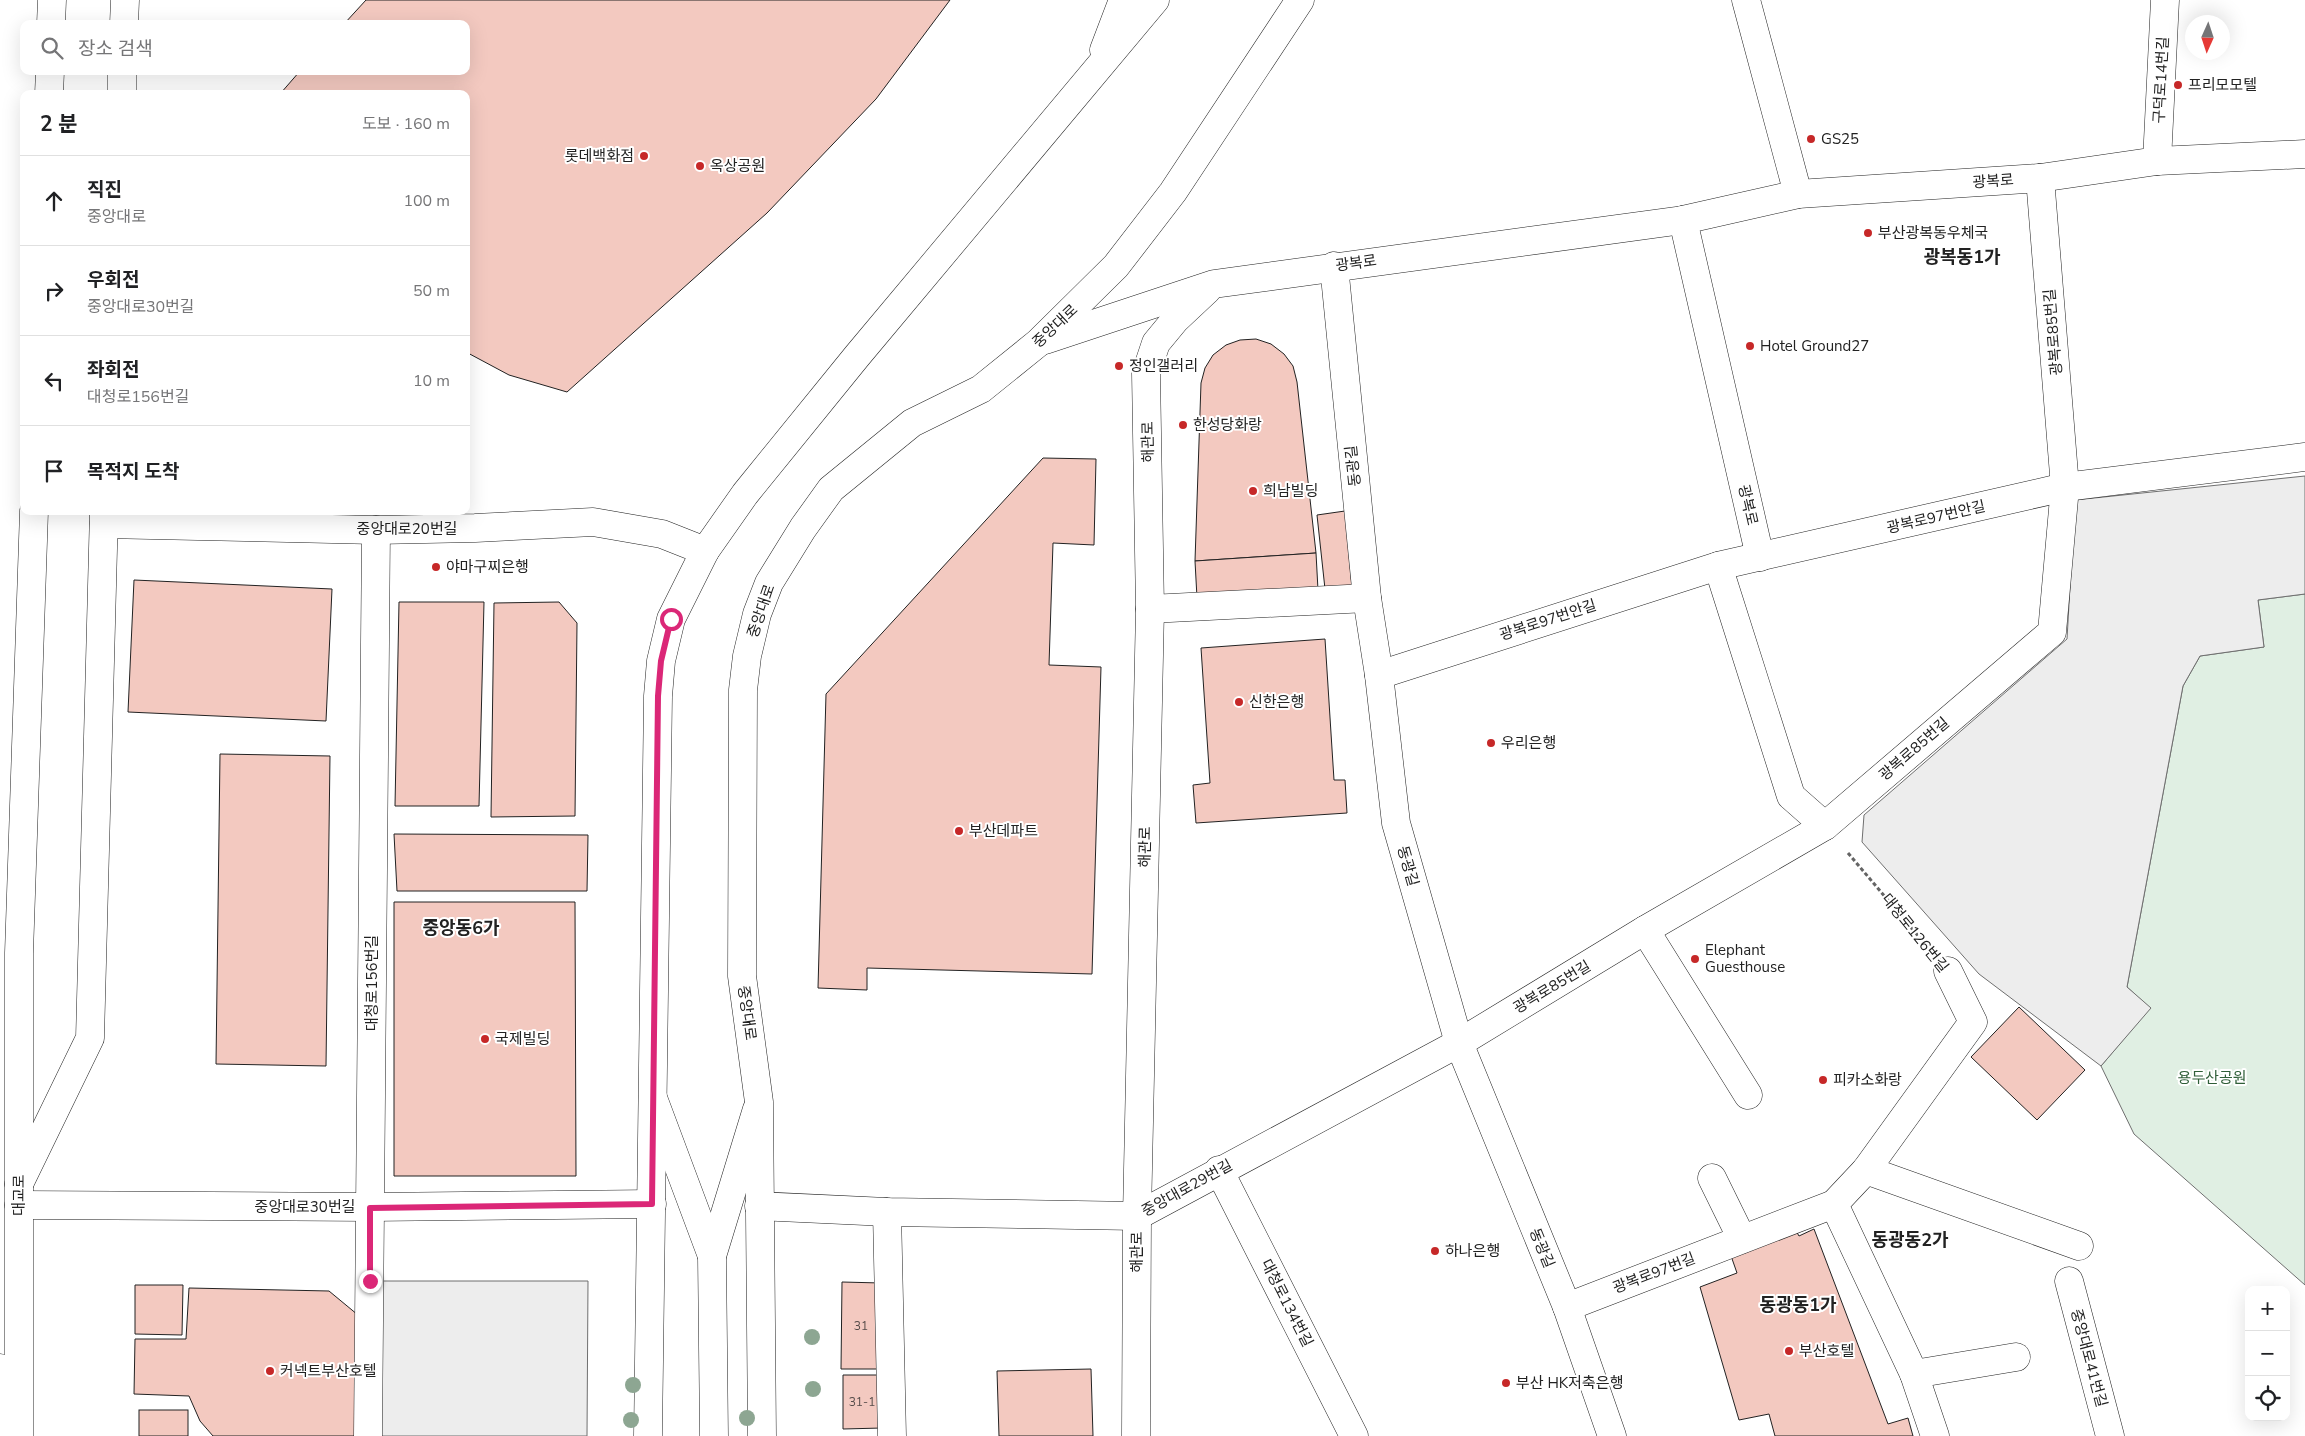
<!DOCTYPE html>
<html lang="ko">
<head>
<meta charset="utf-8">
<style>
	body { margin:0; font-family:"Nunito Sans","Noto Sans KR",sans-serif; background:#f2f2f2; color:#202124 }
	.controls { position:absolute; right:15px; bottom:15px; display:grid; overflow:hidden; border-radius:10px; box-shadow:0 5px 20px #0002 }
	.controls button { width:45px; height:45px; display:grid; place-items:center; padding:0; border:0; border-bottom:1px solid #e0e0e0; background:#fff; color:#202124; font:25px sans-serif }
	.compass { position:absolute; left:2185px; top:15px; width:45px; height:45px; border-radius:50%; background:#fff; box-shadow:0 5px 20px #0002; rotate:183deg }
	.stop { position:absolute; width:15px; height:15px; margin:-11px; border:4px solid #db2777; border-radius:50%; background:#fff }
	.stop.end { background:#db2777; border-color:#fff; box-shadow:0 1px 5px #0008 }
	.list { margin:0; padding:0; list-style:none }
	h2 { display:flex; justify-content:space-between; align-items:center; height:65px; margin:0; padding:0 20px; font-size:21px }
	h2 small { font-size:16px; font-weight:400; color:#757577 }
	.list li { display:grid; grid-template-columns:32px 1fr auto; gap:15px; align-items:center; box-sizing:border-box; height:90px; padding:0 20px; border-top:1px solid #e0e0e0 }
	.list b { display:block; font-size:19px; white-space:nowrap }
	.list p { margin:0; font-size:16px; white-space:nowrap; color:#757577 }
	.list em { font-size:16px; font-style:normal; color:#757577 }
	.icon { flex:none; width:28px; height:28px; fill:none; stroke:currentColor; stroke-width:2; stroke-linecap:round; stroke-linejoin:round }
	.map { position:relative; flex:none; width:2305px; height:1436px; overflow:hidden }
	.search { position:absolute; background:#fff; box-shadow:0 5px 20px #0002; left:20px; top:20px; width:450px; height:55px; display:flex; align-items:center; gap:12px; box-sizing:border-box; padding:0 18px; border-radius:10px; color:#757577; font-size:19px }
	.panel { position:absolute; background:#fff; box-shadow:0 5px 20px #0002; left:20px; top:90px; width:450px; height:425px; border-radius:10px }
	.map>svg:first-child { display:block }
	.green { fill:#e0efe3; stroke:#6f6f6f }
	.parking { fill:#ededed; stroke:#6f6f6f }
	.building { fill:#f3c9c0; stroke:#222 }
	.lines { fill:none; stroke-linecap:round; stroke-linejoin:round }
	.minor-casing { stroke:#222; stroke-width:29 }
	.major-casing { stroke:#222; stroke-width:29 }
	.path { stroke:#646464; stroke-width:3; stroke-dasharray:4 2.5; stroke-linecap:butt }
	.minor { stroke:#fff; stroke-width:28 }
	.major { stroke:#fff; stroke-width:28 }
	.tree { fill:#8da692 }
	.route { stroke:#db2777; stroke-width:6 }
	.poi-dot { fill:#c62828; stroke:#fff; stroke-width:2 }
	.labels { text-anchor:middle; stroke-width:4; stroke-linejoin:round; paint-order:stroke }
	.number-label { font-size:12px; fill:#564c4a }
	.street-label { font-size:15px; fill:#222; stroke:#fff }
	.poi-label { font-size:15px; fill:#222; stroke:#fff; text-anchor:start }
	.park-label { font-size:15px; fill:#2f5e38; stroke:#fff }
	.quarter-label { font-size:18px; font-weight:bold; fill:#222; stroke:#fff }
</style>
</head>
<body>
<div class="map">
<svg width="2305" height="1436" viewBox="0 0 2305 1436">
	<rect width="100%" height="100%" fill="#fff"/>
	<path class="green" d="M2305,594V1285L2134,1134L2101,1066L2150,1008L2127,987L2183,686L2200,656L2264,647L2258,600Z"/>
	<g class="parking">
		<path d="M2305,476V594L2258,600L2264,647L2200,656L2183,686L2127,987L2151,1008L2101,1066L1979,974L1862,842L1864,815L2067,639L2075,500Z"/>
		<path d="M370,1281H588L587,1436H368Z"/>
	</g>
	<g class="building">
		<path d="M366,0H950L876,99L767,213L567,392L509,375L466,352V94H280L300,71H466V24H344Z"/>
		<path d="M1256,339L1271,344L1284,354L1293,366L1297,382L1316,553L1195,561L1201,383L1205,368L1213,355L1226,345L1240,340Z"/>
		<path d="M1043,458L1096,459L1094,545L1053,543L1049,665L1101,667L1092,974L867,968V990L818,988L826,694Z"/>
		<path d="M1345,511L1352,586L1325,589L1317,515Z"/>
		<path d="M1316,553L1318,590L1197,598L1195,561Z"/>
		<path d="M134,580L332,589L326,721L128,712Z"/>
		<path d="M399,602H484L479,806H395Z"/>
		<path d="M559,602L577,623L575,816L491,817L494,603Z"/>
		<path d="M1325,639L1334,780H1345L1347,813L1196,823L1193,785L1210,783L1201,648Z"/>
		<path d="M220,754L330,756L326,1066L216,1064Z"/>
		<path d="M394,834L588,835L587,891H397Z"/>
		<path d="M394,902H575L576,1176H394Z"/>
		<path d="M2019,1007L2085,1070L2037,1120L1971,1057Z"/>
		<path d="M1795,1229L1799,1236L1814,1229L1888,1424L1908,1418L1913,1436H1775L1769,1414L1739,1420L1700,1287L1737,1273L1730,1253Z"/>
		<path d="M842,1282L881,1283V1369H841Z"/>
		<path d="M135,1285H183L182,1335L135,1334Z"/>
		<path d="M189,1288L329,1291L358,1315L356,1436H213L200,1421L189,1396L134,1394L135,1339H186Z"/>
		<path d="M1091,1369L1093,1436H999L997,1371Z"/>
		<path d="M843,1375H882V1428L843,1429Z"/>
		<rect x="139" y="1410" width="49" height="26"/>
	</g>
	<g class="lines">
		<defs>
			<g id="minor">
				<path d="M1746,0L1798,194"/>
				<path d="M124,24L125,0"/>
				<path d="M122,94V71"/>
				<path d="M2157,161L2165,0"/>
				<path d="M1683,220L1760,557"/>
				<path d="M1334,266L1367,598L1379,675L1396,823L1459,1043L1567,1307L1612,1436"/>
				<path d="M104,524L376,530L475,528L593,522L662,534L705,551"/>
				<path d="M1718,566L1791,796L1825,826"/>
				<path d="M1150,609L1367,598"/>
				<path d="M1379,675L1718,566L2065,487L2305,457"/>
				<path d="M1645,930L1748,1095"/>
				<path d="M653,1098L712,1256"/>
				<path d="M1219,1170L1354,1436"/>
				<path d="M1866,1170L2079,1246"/>
				<path d="M1712,1178L1742,1239"/>
				<path d="M19,1184L90,1038L104,511"/>
				<path d="M19,1205L370,1207L652,1204"/>
				<path d="M759,1206L887,1212L1137,1216L1459,1043L1645,930L1825,826L2052,632L2065,487L2040,178"/>
				<path d="M887,1212L892,1436"/>
				<path d="M2069,1281L2110,1436"/>
				<path d="M1567,1307L1834,1204"/>
				<path d="M0,1368L12,1432"/>
				<path d="M1914,1374L2016,1357"/>
				<path d="M368,1436L376,530"/>
				<path d="M714,1436L712,1256L757,1109"/>
				<path d="M1935,1436L1914,1374L1834,1204L1866,1170L1973,1022L1948,971"/>
			</g>
			<g id="major">
				<path d="M51,24L52,0"/>
				<path d="M1104,50L1123,0"/>
				<path d="M49,94L50,71"/>
				<path d="M1045,340L1214,284L1683,220L1798,194L2040,178L2157,161L2305,154"/>
				<path d="M19,1436V953L34,511"/>
				<path d="M648,1436L658,696L661,661L671,619L705,551L745,494L857,356L1155,0"/>
				<path d="M762,1436L759,1102L742,976L743,690L747,656L757,614L769,583L803,528L831,489L912,423L981,389L1038,343L1116,266L1173,192L1300,0"/>
				<path d="M1136,1436L1137,1216L1150,609L1146,373L1156,343L1175,320L1207,290"/>
			</g>
		</defs>
		<use href="#minor" class="minor-casing"/>
		<use href="#major" class="major-casing"/>
		<path class="path" d="M1848,853L1925,944"/>
		<use href="#minor" class="minor"/>
		<use href="#major" class="major"/>
	</g>
	<g class="tree">
		<circle cx="812" cy="1337" r="8"/>
		<circle cx="633" cy="1385" r="8"/>
		<circle cx="813" cy="1389" r="8"/>
		<circle cx="747" cy="1418" r="8"/>
		<circle cx="631" cy="1420" r="8"/>
	</g>
	<g class="lines">
		<path class="route" d="M370,1281V1208L652,1204L658,696L661,661L671,619"/>
	</g>
	<g class="poi-dot">
		<circle cx="2178" cy="85" r="5"/>
		<circle cx="1811" cy="139" r="5"/>
		<circle cx="644" cy="156" r="5"/>
		<circle cx="700" cy="166" r="5"/>
		<circle cx="1868" cy="233" r="5"/>
		<circle cx="1750" cy="346" r="5"/>
		<circle cx="1119" cy="366" r="5"/>
		<circle cx="1183" cy="425" r="5"/>
		<circle cx="1253" cy="491" r="5"/>
		<circle cx="436" cy="567" r="5"/>
		<circle cx="1239" cy="702" r="5"/>
		<circle cx="1491" cy="743" r="5"/>
		<circle cx="959" cy="831" r="5"/>
		<circle cx="1695" cy="959" r="5"/>
		<circle cx="485" cy="1039" r="5"/>
		<circle cx="1823" cy="1080" r="5"/>
		<circle cx="1435" cy="1251" r="5"/>
		<circle cx="1789" cy="1351" r="5"/>
		<circle cx="270" cy="1371" r="5"/>
		<circle cx="1506" cy="1383" r="5"/>
	</g>
	<g class="labels">
		<g class="number-label">
			<text x="861" y="1330">31</text>
			<text x="862" y="1406">31-1</text>
		</g>
		<g class="street-label">
			<text transform="translate(2161 80) rotate(-87)" y="5">구덕로14번길</text>
			<text transform="translate(1993 181) rotate(-4)" y="5">광복로</text>
			<text transform="translate(1356 263) rotate(-8)" y="5">광복로</text>
			<text transform="translate(1055 326) rotate(-43)" y="5">중앙대로</text>
			<text transform="translate(2053 332) rotate(-95)" y="5">광복로85번길</text>
			<text transform="translate(1148 442) rotate(-91)" y="5">해관로</text>
			<text transform="translate(1353 466) rotate(-96)" y="5">동광길</text>
			<text transform="translate(1748 505) rotate(77)" y="5">광복로</text>
			<text transform="translate(1936 517) rotate(-13)" y="5">광복로97번안길</text>
			<text x="407" y="534">중앙대로20번길</text>
			<text transform="translate(761 611) rotate(-71)" y="5">중앙대로</text>
			<text transform="translate(1548 620) rotate(-18)" y="5">광복로97번안길</text>
			<text transform="translate(1914 749) rotate(-41)" y="5">광복로85번길</text>
			<text transform="translate(1145 847) rotate(-89)" y="5">해관로</text>
			<text transform="translate(1408 866) rotate(74)" y="5">동광길</text>
			<text transform="translate(1915 933) rotate(51)" y="5">대청로126번길</text>
			<text transform="translate(372 983) rotate(-90)" y="5">대청로156번길</text>
			<text transform="translate(1552 987) rotate(-31)" y="5">광복로85번길</text>
			<text transform="translate(747 1013) rotate(82)" y="5">중앙대로</text>
			<text transform="translate(1187 1188) rotate(-29)" y="5">중앙대로29번길</text>
			<text transform="translate(19 1195) rotate(-90)" y="5">대교로</text>
			<text x="305" y="1212">중앙대로30번길</text>
			<text transform="translate(1542 1248) rotate(68)" y="5">동광길</text>
			<text transform="translate(1137 1252) rotate(-90)" y="5">해관로</text>
			<text transform="translate(1654 1273) rotate(-21)" y="5">광복로97번길</text>
			<text transform="translate(1287 1303) rotate(63)" y="5">대청로134번길</text>
			<text transform="translate(2089 1358) rotate(75)" y="5">중앙대로41번길</text>
		</g>
		<g class="poi-label">
			<text x="2188" y="90">프리모모텔</text>
			<text x="1821" y="144">GS25</text>
			<text x="634" y="161" text-anchor="end">롯데백화점</text>
			<text x="710" y="171">옥상공원</text>
			<text x="1878" y="238">부산광복동우체국</text>
			<text x="1760" y="351">Hotel Ground27</text>
			<text x="1129" y="371">정인갤러리</text>
			<text x="1193" y="430">한성당화랑</text>
			<text x="1263" y="496">희남빌딩</text>
			<text x="446" y="572">야마구찌은행</text>
			<text x="1249" y="707">신한은행</text>
			<text x="1501" y="748">우리은행</text>
			<text x="969" y="836">부산데파트</text>
			<text x="1705" y="955">Elephant<tspan x="1705" dy="17">Guesthouse</tspan></text>
			<text x="495" y="1044">국제빌딩</text>
			<text x="1833" y="1085">피카소화랑</text>
			<text x="1445" y="1256">하나은행</text>
			<text x="1799" y="1356">부산호텔</text>
			<text x="280" y="1376">커넥트부산호텔</text>
			<text x="1516" y="1388">부산 HK저축은행</text>
		</g>
		<g class="park-label">
			<text x="2212" y="1083">용두산공원</text>
		</g>
		<g class="quarter-label">
			<text x="1962" y="263">광복동1가</text>
			<text x="461" y="934">중앙동6가</text>
			<text x="1910" y="1246">동광동2가</text>
			<text x="1798" y="1311">동광동1가</text>
		</g>
	</g>
</svg>
<div class="controls">
<button>+</button>
<button>−</button>
<button><svg class="icon" aria-label="locate" viewBox="0 0 24 24"><circle cx="12" cy="12" r="6"/><path d="M12 2v4M12 18v4M2 12h4M18 12h4"/></svg></button>
</div>
<svg class="compass" viewBox="-18 -18 36 36"><path d="M0-13l5 13h-10z" fill="#e53935"/><path d="M0 13l5-13h-10z" fill="#757577"/></svg>
<div class="stop" style="left:671px;top:619px"></div>
<div class="stop end" style="left:370px;top:1281px"></div>
<div class="search"><svg class="icon" aria-label="search" viewBox="0 0 24 24"><circle cx="10" cy="10" r="6"/><path d="M15 15l6 6"/></svg>장소 검색</div>
<section class="panel">
<h2>2 분<small>도보 · 160 m</small></h2>
<ul class="list">
<li><svg class="icon" aria-label="ahead" viewBox="0 0 24 24"><path d="M12 20V5M6 11l6-6 6 6"/></svg><div><b>직진</b><p>중앙대로</p></div><em>100 m</em></li>
<li><svg class="icon" aria-label="right" viewBox="0 0 24 24"><path d="M7 20v-9h11M14 6l5 5-5 5"/></svg><div><b>우회전</b><p>중앙대로30번길</p></div><em>50 m</em></li>
<li><svg class="icon" aria-label="left" viewBox="0 0 24 24"><path d="M17 20v-9H6M10 6l-5 5 5 5"/></svg><div><b>좌회전</b><p>대청로156번길</p></div><em>10 m</em></li>
<li><svg class="icon" aria-label="arrive" viewBox="0 0 24 24"><path d="M6 21V4h12l-3 4 3 4H6"/></svg><div><b>목적지 도착</b></div></li>
</ul>
</section>
</div>
</body>
</html>
